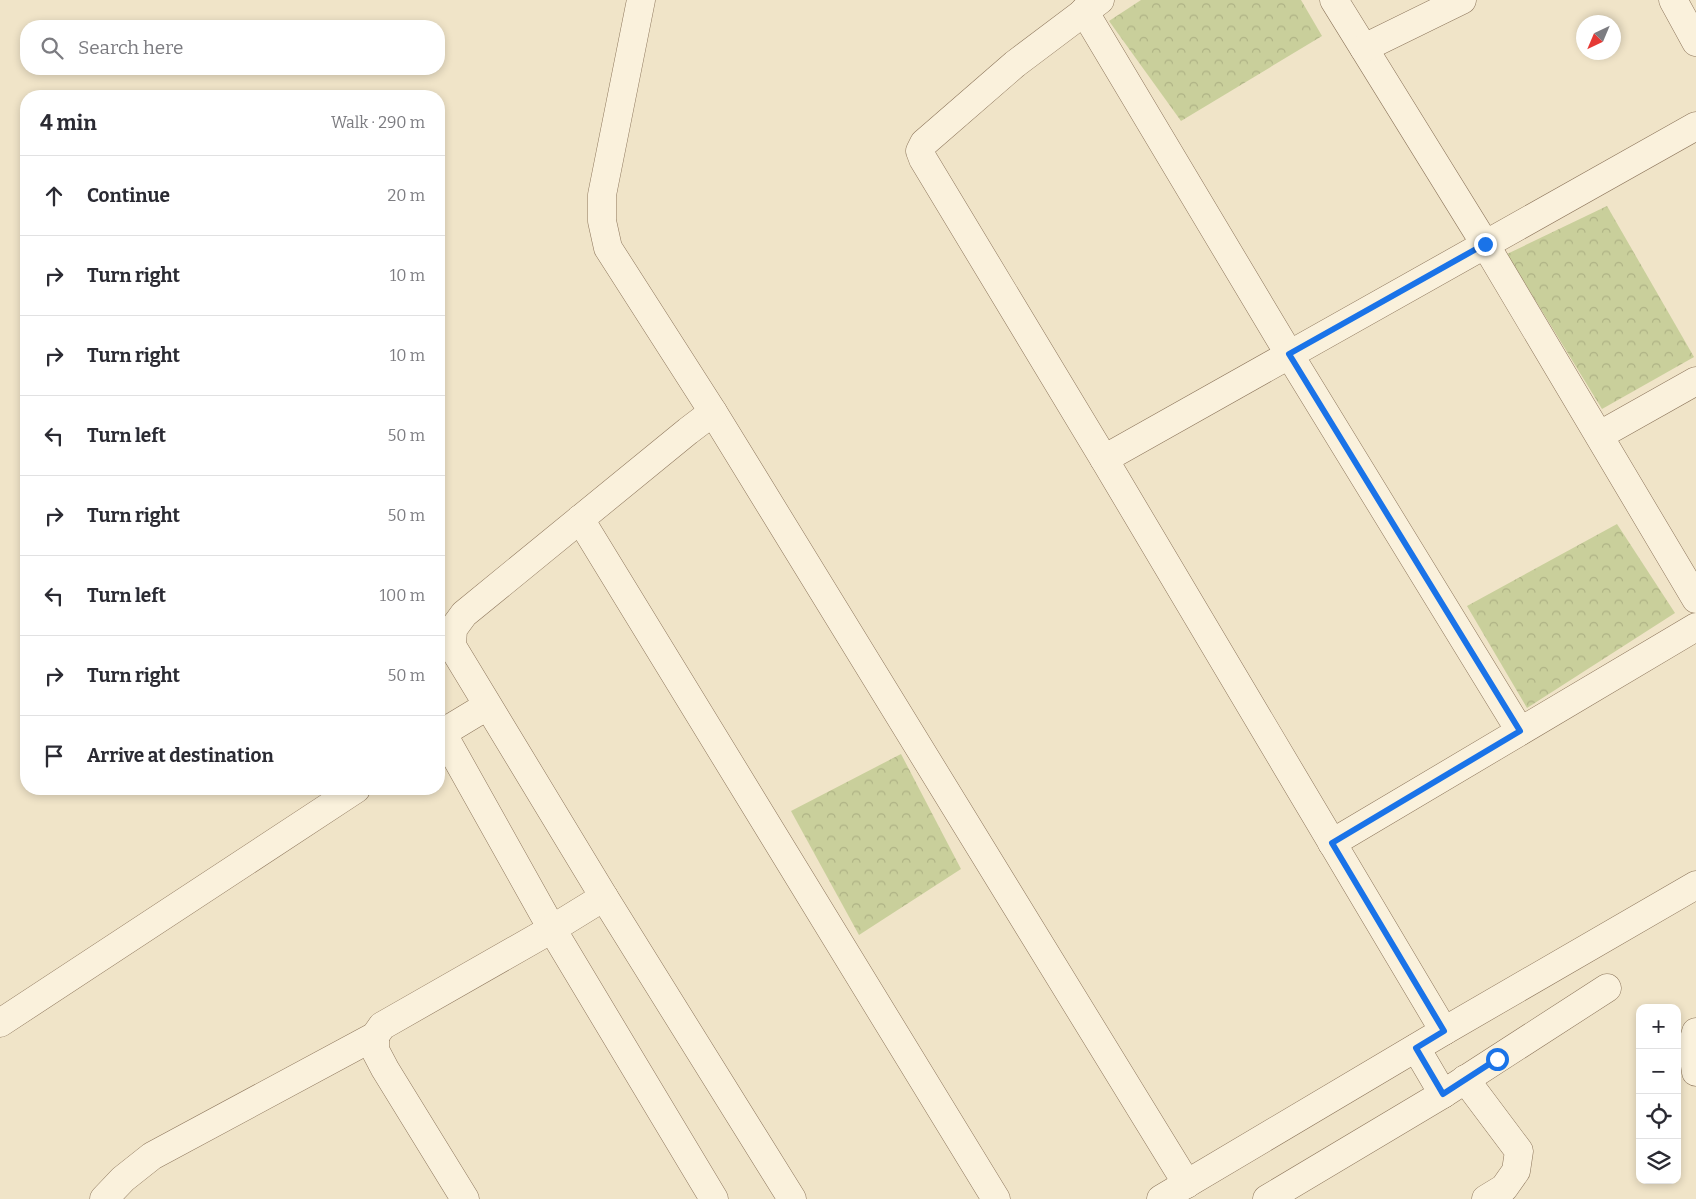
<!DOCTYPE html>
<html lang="en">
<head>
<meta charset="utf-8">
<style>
	body { margin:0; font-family:Bitter,serif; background:#f7f7f7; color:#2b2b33 }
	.controls { position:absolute; right:15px; bottom:15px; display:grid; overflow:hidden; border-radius:10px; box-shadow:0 2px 8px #0003 }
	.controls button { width:45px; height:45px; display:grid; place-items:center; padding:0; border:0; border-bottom:1px solid #e1e1e2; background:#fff; color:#2b2b33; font:25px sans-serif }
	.compass { position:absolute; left:1576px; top:15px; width:45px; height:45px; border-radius:50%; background:#fff; box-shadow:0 2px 8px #0003; rotate:224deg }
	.stop { position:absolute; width:15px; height:15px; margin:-11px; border:4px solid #1a73e8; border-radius:50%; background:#fff }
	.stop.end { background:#1a73e8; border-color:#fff; box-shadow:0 1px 5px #0008 }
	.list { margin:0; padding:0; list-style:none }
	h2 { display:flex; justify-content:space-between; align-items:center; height:65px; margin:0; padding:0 20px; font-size:21px }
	h2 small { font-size:16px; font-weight:400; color:#7c7c81 }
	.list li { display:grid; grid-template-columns:32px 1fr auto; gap:15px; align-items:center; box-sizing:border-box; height:80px; padding:0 20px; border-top:1px solid #e1e1e2 }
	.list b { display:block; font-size:19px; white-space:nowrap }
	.list em { font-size:16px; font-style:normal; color:#7c7c81 }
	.icon { flex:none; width:28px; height:28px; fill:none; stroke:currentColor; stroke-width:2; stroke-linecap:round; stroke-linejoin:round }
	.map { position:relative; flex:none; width:1696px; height:1199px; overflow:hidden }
	.search { position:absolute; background:#fff; box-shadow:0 2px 8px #0003; left:20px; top:20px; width:425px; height:55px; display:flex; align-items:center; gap:12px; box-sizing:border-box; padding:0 18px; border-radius:20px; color:#7c7c81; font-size:19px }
	.panel { position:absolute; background:#fff; box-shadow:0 2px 8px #0003; left:20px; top:90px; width:425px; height:705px; border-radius:20px }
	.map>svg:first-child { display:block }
	.park { fill:url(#park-crowns) }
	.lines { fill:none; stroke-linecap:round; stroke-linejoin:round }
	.minor-casing { stroke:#8d765c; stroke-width:29 }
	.minor { stroke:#faf1dc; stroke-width:28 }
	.route { stroke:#1a73e8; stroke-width:6 }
</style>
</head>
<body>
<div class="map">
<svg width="1696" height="1199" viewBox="0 0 1696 1199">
	<defs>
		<pattern id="park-crowns" width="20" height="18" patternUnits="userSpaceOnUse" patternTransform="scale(1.25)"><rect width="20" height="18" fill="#c9cf9b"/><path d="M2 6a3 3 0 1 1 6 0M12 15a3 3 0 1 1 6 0" fill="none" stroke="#aeb285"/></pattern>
	</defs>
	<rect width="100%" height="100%" fill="#f0e4c8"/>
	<g class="park">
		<path d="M1141,0H1301L1322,36L1181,121L1109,21Z"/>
		<path d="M1607,206L1694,357L1602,409L1507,254Z"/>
		<path d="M1617,524L1675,613L1527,708L1467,606Z"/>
		<path d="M901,754L961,869L859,935L791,811Z"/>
	</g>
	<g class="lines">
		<defs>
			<g id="minor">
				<path d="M641,0L602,195V221L608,248L713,412L1187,1184"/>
				<path d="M1100,0L1015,64L924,143L920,151L923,159L1104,459L1444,1031"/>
				<path d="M1334,0L1485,244L1696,599"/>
				<path d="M1673,0L1696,42"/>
				<path d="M1084,11L1289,354L1520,731"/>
				<path d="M1364,48L1462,0"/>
				<path d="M713,412L688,431L464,614L453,629L452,646L604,897L792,1199"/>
				<path d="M1600,435L1696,381"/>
				<path d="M1104,459L1696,126"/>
				<path d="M580,519L996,1199"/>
				<path d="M439,727L552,929L714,1199"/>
				<path d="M439,735L487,706"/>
				<path d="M1332,843L1696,627"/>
				<path d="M0,1023L356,789"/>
				<path d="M1696,1032L1692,1046L1696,1072"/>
				<path d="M375,1036V1050L385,1069L465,1199"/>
				<path d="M1465,1079L1519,1151L1516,1171L1504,1188L1486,1199"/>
				<path d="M1443,1094L1607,988"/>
				<path d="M104,1199L123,1179L152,1156L375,1036L382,1026L552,929L604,897"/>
				<path d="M1161,1199L1444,1031L1696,885"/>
				<path d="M1267,1199L1443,1094L1416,1048"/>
			</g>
		</defs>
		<use href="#minor" class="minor-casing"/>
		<use href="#minor" class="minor"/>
	</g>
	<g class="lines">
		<path class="route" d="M1485,244L1289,354L1520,731L1332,843L1444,1031L1416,1048L1443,1094L1497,1059"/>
	</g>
</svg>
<div class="controls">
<button>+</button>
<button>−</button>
<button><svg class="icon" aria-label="locate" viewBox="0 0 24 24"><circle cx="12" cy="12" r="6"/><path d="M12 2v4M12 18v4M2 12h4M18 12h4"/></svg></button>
<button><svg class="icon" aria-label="layers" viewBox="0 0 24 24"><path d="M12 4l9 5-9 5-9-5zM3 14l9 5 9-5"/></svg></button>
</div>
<svg class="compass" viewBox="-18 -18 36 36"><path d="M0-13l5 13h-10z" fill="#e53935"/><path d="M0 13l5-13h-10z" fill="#7c7c81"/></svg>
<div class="stop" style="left:1497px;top:1059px"></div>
<div class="stop end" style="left:1485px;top:244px"></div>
<div class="search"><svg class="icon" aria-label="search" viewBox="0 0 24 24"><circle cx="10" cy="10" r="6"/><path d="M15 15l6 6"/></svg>Search here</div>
<section class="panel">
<h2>4 min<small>Walk · 290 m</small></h2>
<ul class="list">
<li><svg class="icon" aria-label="ahead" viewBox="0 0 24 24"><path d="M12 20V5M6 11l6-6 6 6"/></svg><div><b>Continue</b></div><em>20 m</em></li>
<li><svg class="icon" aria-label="right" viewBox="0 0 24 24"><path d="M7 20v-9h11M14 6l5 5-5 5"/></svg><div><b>Turn right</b></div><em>10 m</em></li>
<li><svg class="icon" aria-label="right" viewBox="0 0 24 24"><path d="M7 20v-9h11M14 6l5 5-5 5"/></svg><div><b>Turn right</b></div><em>10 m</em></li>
<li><svg class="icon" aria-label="left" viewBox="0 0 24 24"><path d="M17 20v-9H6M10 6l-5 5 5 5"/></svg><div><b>Turn left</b></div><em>50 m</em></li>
<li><svg class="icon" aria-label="right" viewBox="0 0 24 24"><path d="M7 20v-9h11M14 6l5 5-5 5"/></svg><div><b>Turn right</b></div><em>50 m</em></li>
<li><svg class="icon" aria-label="left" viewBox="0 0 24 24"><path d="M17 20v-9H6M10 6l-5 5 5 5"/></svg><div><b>Turn left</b></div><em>100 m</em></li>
<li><svg class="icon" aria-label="right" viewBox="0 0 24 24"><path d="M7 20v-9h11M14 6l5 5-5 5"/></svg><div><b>Turn right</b></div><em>50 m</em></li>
<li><svg class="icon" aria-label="arrive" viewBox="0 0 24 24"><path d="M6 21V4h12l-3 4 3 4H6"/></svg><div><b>Arrive at destination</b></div></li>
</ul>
</section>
</div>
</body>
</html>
